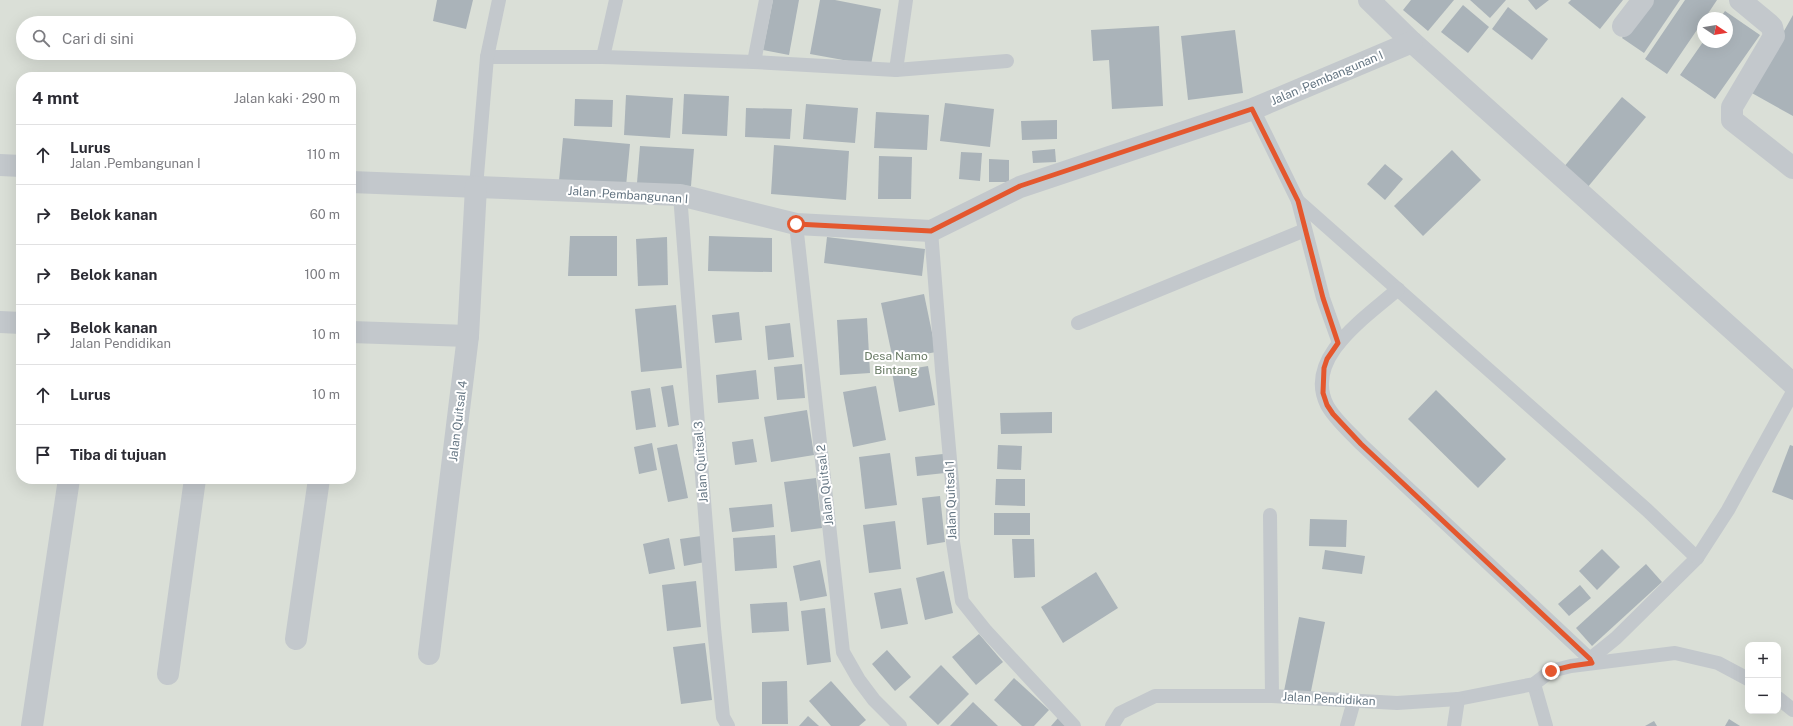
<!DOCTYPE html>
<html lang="id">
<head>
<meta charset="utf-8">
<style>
	body { margin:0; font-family:"Public Sans",sans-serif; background:#f2f2f3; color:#2b2b33 }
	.controls { position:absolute; right:12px; bottom:12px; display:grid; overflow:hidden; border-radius:8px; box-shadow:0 4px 16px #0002 }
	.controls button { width:36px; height:36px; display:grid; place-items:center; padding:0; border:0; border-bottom:1px solid #e1e1e2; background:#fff; color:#2b2b33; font:20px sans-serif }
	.compass { position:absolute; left:1697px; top:12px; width:36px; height:36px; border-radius:50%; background:#fff; box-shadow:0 4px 16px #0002; rotate:102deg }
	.stop { position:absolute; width:12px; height:12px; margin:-9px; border:3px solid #e4572e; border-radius:50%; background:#fff }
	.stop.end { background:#e4572e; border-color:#fff; box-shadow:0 1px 4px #0008 }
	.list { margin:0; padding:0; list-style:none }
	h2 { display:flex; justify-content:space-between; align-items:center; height:52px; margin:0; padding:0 16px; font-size:17px }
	h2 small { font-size:13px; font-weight:400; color:#7c7c81 }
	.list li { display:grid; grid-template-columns:26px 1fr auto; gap:12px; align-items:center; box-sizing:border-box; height:60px; padding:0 16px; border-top:1px solid #e1e1e2 }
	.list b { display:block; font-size:15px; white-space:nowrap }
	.list p { margin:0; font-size:13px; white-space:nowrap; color:#7c7c81 }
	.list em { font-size:13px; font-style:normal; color:#7c7c81 }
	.icon { flex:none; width:22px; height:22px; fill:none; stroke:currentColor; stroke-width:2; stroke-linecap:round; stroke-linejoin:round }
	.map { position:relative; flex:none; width:1793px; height:726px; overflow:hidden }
	.search { position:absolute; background:#fff; box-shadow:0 4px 16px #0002; left:16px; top:16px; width:340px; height:44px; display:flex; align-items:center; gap:10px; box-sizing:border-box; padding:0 14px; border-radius:22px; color:#7c7c81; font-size:15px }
	.panel { position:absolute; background:#fff; box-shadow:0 4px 16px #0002; left:16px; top:72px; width:340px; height:412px; border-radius:16px }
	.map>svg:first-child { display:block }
	.green { fill:#dadfd7; fill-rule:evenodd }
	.building { fill:#aab3b9 }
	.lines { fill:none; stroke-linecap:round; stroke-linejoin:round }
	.lane { stroke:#c3c8cc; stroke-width:14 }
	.street { stroke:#c3c8cc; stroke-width:22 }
	.route { stroke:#e4572e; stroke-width:5 }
	.labels { text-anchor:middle; stroke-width:4; stroke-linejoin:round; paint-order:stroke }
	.street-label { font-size:12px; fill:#657683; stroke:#fff }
	.park-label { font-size:12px; fill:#687a64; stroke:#fff }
</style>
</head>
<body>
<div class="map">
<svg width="1793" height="726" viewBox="0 0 1793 726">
	<rect width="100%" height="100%" fill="#fafaf8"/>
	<path class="green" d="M0,0H1793V726H0ZM1703,18H1727V42H1703ZM23,23H349V53H23ZM21,77H351V479H21ZM1748,645H1778V711H1748Z"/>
	<g class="building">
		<path d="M437,0H473L466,29L433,21Z"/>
		<path d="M773,0H799L789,55L763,50Z"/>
		<path d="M820,0H835L881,9L871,65L810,54Z"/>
		<path d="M1411,0H1454L1428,31L1403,10Z"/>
		<path d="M1470,0H1506L1490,18Z"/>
		<path d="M1528,0H1549L1536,10Z"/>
		<path d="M1571,0H1623L1600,29L1568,3Z"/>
		<path d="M1648,0H1680L1644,53L1622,38Z"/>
		<path d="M1685,0H1717L1705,18H1703V21L1667,74L1645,59Z"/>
		<path d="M1463,5L1489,27L1468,53L1441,32Z"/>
		<path d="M1508,7L1548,39L1532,60L1492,29Z"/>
		<path d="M1725,11L1760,35L1715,99L1680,75L1703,42H1727V18H1720Z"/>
		<path d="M1793,15V116L1750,92Z"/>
		<path d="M1159,26L1163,106L1112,109L1109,60L1093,61L1091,30Z"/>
		<path d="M1235,30L1243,93L1188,100L1181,36Z"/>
		<path d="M684,94L729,96L727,136L682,134Z"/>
		<path d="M626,95L673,98L670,138L624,135Z"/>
		<path d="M1622,97L1646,117L1587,188L1563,168Z"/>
		<path d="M575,99L613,100L612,127L574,126Z"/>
		<path d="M945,103L994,109L990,147L940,141Z"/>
		<path d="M806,104L858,108L855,143L803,139Z"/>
		<path d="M746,108L792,109L790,139L745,137Z"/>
		<path d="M876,112L929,115L927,150L874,148Z"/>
		<path d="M1057,120V139L1022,140L1021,121Z"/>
		<path d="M563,138L630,144L626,186L559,181Z"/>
		<path d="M774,145L849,151L846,200L771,194Z"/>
		<path d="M640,146L694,149L691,186L637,183Z"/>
		<path d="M1055,149L1056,162L1033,163L1032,151Z"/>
		<path d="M1452,150L1481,180L1423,236L1394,206Z"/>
		<path d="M961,152L982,153L980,181L959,179Z"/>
		<path d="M879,156L912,157L911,199H878Z"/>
		<path d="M989,159L1009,160V182H989Z"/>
		<path d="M1385,164L1403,179L1385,200L1367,184Z"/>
		<path d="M570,236H617V276H568Z"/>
		<path d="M709,236L772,238V272L708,271Z"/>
		<path d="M667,237L668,285L638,286L636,239Z"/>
		<path d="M827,237L925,249L922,276L824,263Z"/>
		<path d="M924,294L936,352L893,360L881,303Z"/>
		<path d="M676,305L682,368L641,372L635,309Z"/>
		<path d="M739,312L742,340L715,343L712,315Z"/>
		<path d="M867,318L870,373L840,375L837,320Z"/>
		<path d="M790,323L794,357L768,360L765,326Z"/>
		<path d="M802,364L805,398L777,400L774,367Z"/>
		<path d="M928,366L935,405L899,412L892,372Z"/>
		<path d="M756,370L759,399L718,403L716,375Z"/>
		<path d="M673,385L679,425L668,427L661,387Z"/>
		<path d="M876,386L886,440L853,447L843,392Z"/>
		<path d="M650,388L656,427L636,430L631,391Z"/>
		<path d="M1436,390L1506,459L1478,488L1408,419Z"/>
		<path d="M807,410L814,455L771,462L764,417Z"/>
		<path d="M1052,412V433L1001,434L1000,413Z"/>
		<path d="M753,439L757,462L735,465L732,442Z"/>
		<path d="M652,443L657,470L639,474L634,447Z"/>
		<path d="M677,444L688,498L668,502L657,448Z"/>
		<path d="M998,445L1022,446L1021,470L997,469Z"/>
		<path d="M1790,445L1793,446V500L1772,492Z"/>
		<path d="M890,453L897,505L865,509L859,457Z"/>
		<path d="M943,454L945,473L917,476L915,457Z"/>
		<path d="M816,478L822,528L791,532L784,482Z"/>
		<path d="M996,479H1025V506L995,505Z"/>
		<path d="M940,496L945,542L927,545L922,498Z"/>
		<path d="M772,504L774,527L732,532L729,508Z"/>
		<rect x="994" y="513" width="36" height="22"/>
		<path d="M1310,519L1347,520L1346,547L1309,546Z"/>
		<path d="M895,521L901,569L869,573L863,525Z"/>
		<path d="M775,535L777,568L735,571L733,538Z"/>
		<path d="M701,536L705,562L684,566L680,539Z"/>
		<path d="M669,538L675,569L649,574L643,544Z"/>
		<path d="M1012,539H1034L1035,577L1014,578Z"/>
		<path d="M1602,549L1620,567L1597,590L1579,571Z"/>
		<path d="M1325,550L1365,556L1362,574L1322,569Z"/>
		<path d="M820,560L827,596L800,601L793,566Z"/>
		<path d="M1646,564L1662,582L1592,646L1576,628Z"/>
		<path d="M944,571L953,613L925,620L916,578Z"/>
		<path d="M1096,572L1118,608L1063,643L1041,607Z"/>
		<path d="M696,581L701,627L667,631L662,585Z"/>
		<path d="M1580,585L1591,598L1569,616L1558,604Z"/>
		<path d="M901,588L908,624L881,629L874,593Z"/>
		<path d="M787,602L789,631L752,633L750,604Z"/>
		<path d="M825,608L831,662L807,665L801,611Z"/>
		<path d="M1299,617L1325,622L1310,696L1284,691Z"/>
		<path d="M979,634L1003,662L976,685L952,657Z"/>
		<path d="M705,643L712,700L681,704L673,647Z"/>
		<path d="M887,650L911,677L895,691L872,664Z"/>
		<path d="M941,665L969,694L938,725L909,697Z"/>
		<path d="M1014,678L1049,710L1034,726H1022L994,700Z"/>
		<path d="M787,681L788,724H762V682Z"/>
		<path d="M831,681L866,720L859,726H831L809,701Z"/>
		<path d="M973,702L998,726H950Z"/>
		<path d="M808,716L819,726H799Z"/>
		<path d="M1058,718L1067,726H1051Z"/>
		<path d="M1729,719L1740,726H1725Z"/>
		<path d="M1654,721L1657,726H1645Z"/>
	</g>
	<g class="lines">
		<g class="lane">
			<path d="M487,57H603L754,62L896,70L1007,61"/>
			<path d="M603,57L616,0"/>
			<path d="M754,62L766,0"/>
			<path d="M896,70L906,0"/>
			<path d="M1253,109L1298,201L1647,510L1697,558L1616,638L1590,659L1592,663"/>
			<path d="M476,187L487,57L499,0"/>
			<path d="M680,195L714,628L723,717L728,726"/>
			<path d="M1298,201L1323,298L1339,343"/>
			<path d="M796,224L843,652L859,680L874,700L900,726"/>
			<path d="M931,231L942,370L953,493V542L962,601L986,631L1074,726"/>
			<path d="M1398,289C1368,316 1303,357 1327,405C1335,420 1350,432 1361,444L1590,659"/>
			<path d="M1078,323L1305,230"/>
			<path d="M1270,515L1272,696"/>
			<path d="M1697,558L1728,510L1793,392"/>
			<path d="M1534,684L1546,726"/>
			<path d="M1778,698L1793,710"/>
			<path d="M1112,726L1120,713L1155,696H1272L1397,703L1458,699L1534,684L1551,671L1571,666L1675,653L1718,663L1748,679"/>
			<path d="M1347,726L1354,701"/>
			<path d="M1454,726L1458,699"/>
		</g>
		<g class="street">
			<path d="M1369,0L1412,42L1793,384"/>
			<path d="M1740,0L1769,24L1772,27L1774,36L1732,107V120L1793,168"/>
			<path d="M1623,26L1643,0"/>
			<path d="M0,165L21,166"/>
			<path d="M351,182L680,195L796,224L931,231L1020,187L1253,109L1412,42"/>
			<path d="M0,322L21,323"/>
			<path d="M351,332L468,336"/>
			<path d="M296,639L319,479"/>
			<path d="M429,654L468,336L476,187"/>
			<path d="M168,674L195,479"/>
			<path d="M32,726L69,479"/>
		</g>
	</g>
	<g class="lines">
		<path class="route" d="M796,224L931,231L1020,186L1252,109L1298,201L1323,298L1338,343L1327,359L1324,368L1323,393L1327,405L1333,414L1361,444L1590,659L1592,663L1571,666L1551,671"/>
	</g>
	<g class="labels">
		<g class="street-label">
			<text transform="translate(1327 78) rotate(-23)" y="4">Jalan .Pembangunan I</text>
			<text transform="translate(628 195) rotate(4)" y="4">Jalan .Pembangunan I</text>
			<text transform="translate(458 421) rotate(-83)" y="4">Jalan Quitsal 4</text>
			<text transform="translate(701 462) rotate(-94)" y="4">Jalan Quitsal 3</text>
			<text transform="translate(825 485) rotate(-96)" y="4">Jalan Quitsal 2</text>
			<text transform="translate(951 500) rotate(-92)" y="4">Jalan Quitsal 1</text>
			<text transform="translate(1329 699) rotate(3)" y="4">Jalan Pendidikan</text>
		</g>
		<g class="park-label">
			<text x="896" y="360">Desa Namo<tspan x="896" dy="14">Bintang</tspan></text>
		</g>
	</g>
</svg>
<div class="controls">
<button>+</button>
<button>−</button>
</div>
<svg class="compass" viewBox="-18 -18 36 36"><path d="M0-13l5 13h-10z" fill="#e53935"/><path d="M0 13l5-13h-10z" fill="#7c7c81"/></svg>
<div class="stop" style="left:796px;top:224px"></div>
<div class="stop end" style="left:1551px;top:671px"></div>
<div class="search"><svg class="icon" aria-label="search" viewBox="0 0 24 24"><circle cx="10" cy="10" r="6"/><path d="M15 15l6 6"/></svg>Cari di sini</div>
<section class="panel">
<h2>4 mnt<small>Jalan kaki · 290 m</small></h2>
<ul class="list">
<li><svg class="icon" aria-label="ahead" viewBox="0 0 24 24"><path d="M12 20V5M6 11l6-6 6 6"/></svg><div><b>Lurus</b><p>Jalan .Pembangunan I</p></div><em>110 m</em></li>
<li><svg class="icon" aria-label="right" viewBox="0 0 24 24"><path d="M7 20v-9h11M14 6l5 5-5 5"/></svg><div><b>Belok kanan</b></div><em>60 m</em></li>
<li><svg class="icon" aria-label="right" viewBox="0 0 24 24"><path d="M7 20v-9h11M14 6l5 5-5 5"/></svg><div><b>Belok kanan</b></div><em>100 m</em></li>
<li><svg class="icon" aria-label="right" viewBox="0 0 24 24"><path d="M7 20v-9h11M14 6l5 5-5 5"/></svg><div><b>Belok kanan</b><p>Jalan Pendidikan</p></div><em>10 m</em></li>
<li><svg class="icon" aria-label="ahead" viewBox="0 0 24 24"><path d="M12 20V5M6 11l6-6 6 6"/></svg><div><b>Lurus</b></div><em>10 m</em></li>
<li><svg class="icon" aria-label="arrive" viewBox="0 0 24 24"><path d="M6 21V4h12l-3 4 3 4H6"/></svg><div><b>Tiba di tujuan</b></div></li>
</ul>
</section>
</div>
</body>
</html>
